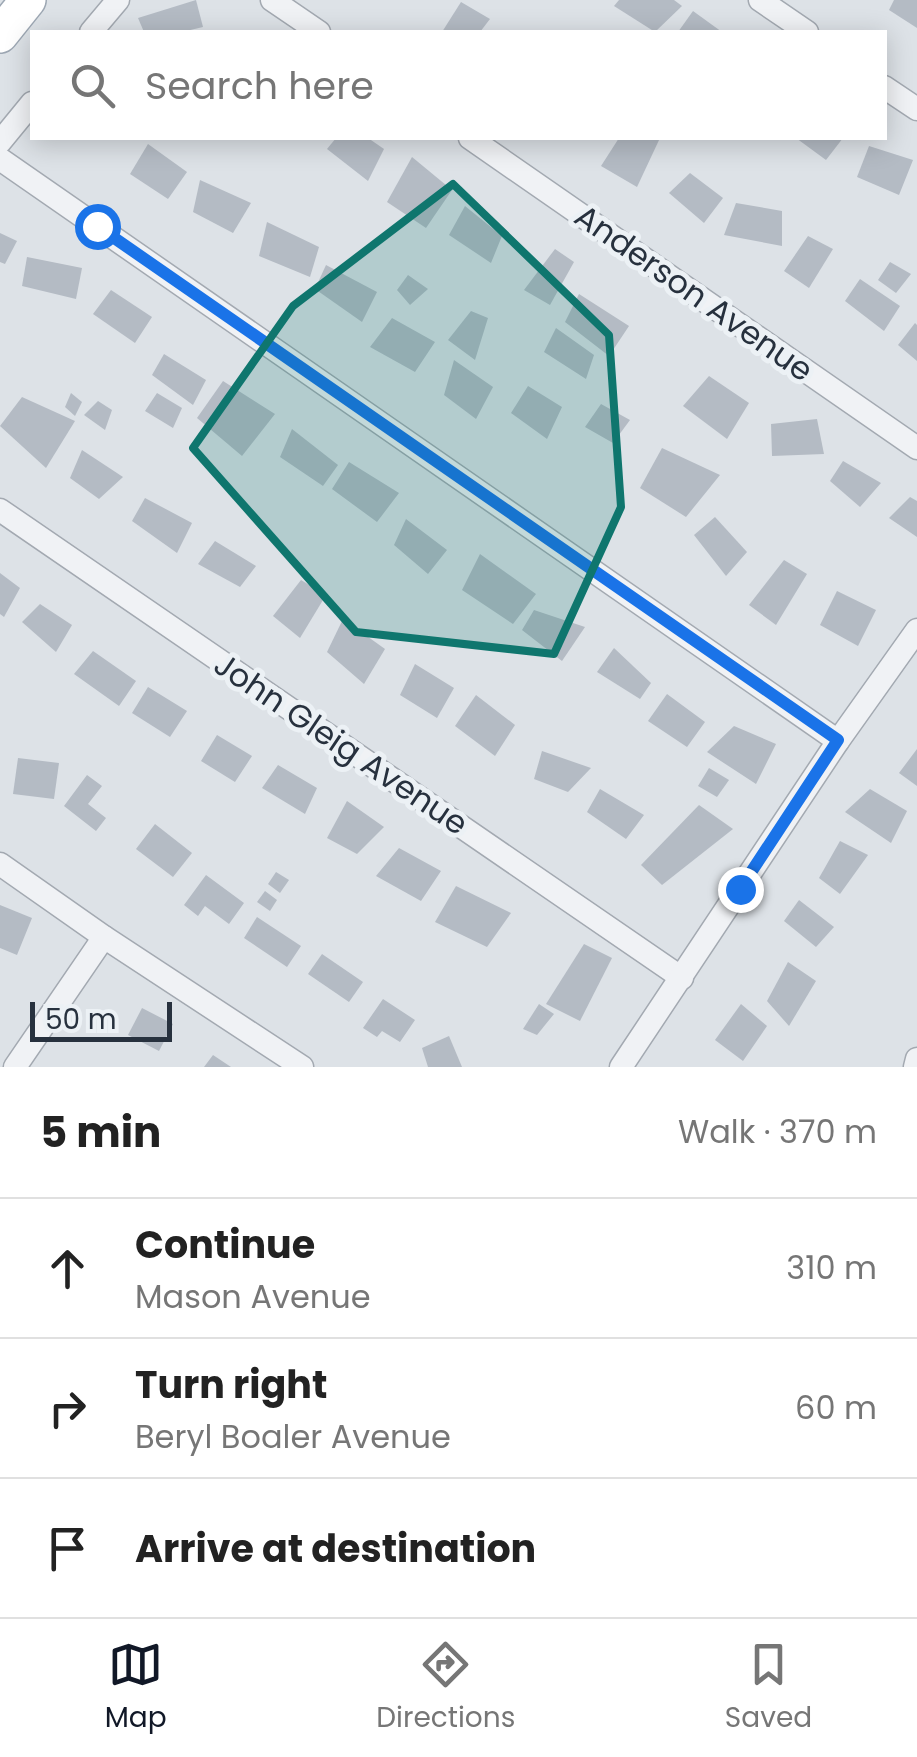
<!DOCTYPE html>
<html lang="en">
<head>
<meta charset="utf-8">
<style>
	body { margin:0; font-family:Poppins,sans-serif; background:#f2f2f2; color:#222 }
	.scale { position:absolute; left:30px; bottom:25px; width:142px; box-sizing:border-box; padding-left:10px; border:5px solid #27313e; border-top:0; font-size:28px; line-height:35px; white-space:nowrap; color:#27313e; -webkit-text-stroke:8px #ecf1f5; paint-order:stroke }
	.stop { position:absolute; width:30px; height:30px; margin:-22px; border:8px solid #1a73e8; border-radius:50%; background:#fff }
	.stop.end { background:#1a73e8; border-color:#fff; box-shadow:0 2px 10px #0008 }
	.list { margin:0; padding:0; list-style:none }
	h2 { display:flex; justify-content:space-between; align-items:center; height:130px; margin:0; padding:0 40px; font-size:42px }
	h2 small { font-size:32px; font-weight:400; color:#767676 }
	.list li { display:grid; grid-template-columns:65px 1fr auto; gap:30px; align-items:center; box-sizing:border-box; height:140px; padding:0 40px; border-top:2px solid #e0e0e0 }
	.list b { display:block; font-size:38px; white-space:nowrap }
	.list p { margin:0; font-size:32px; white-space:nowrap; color:#767676 }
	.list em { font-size:32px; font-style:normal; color:#767676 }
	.icon { flex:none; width:55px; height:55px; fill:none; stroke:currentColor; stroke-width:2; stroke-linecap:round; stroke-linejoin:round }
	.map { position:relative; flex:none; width:917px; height:1067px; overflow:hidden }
	.search { position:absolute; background:#fff; box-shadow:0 5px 25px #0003; left:30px; right:30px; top:30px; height:110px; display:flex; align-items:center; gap:25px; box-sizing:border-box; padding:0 35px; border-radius:0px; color:#767676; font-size:38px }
	.sheet { height:550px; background:#fff }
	nav { display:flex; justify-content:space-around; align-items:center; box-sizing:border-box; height:140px; border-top:2px solid #e0e0e0; background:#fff; font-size:28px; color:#767676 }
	nav a { display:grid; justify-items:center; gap:5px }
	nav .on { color:#111827 }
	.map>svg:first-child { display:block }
	.building { fill:#b4bbc4 }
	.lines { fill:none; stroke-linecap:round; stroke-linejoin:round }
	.street-casing { stroke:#a3a9b1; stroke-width:25 }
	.primary-casing { stroke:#9da7b3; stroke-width:38 }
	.street { stroke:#f0f2f5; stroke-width:22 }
	.primary { stroke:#fff; stroke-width:35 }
	.route { stroke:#1a73e8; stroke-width:12 }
	.marked { fill:#0f766e; fill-opacity:0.2; stroke:#0f766e; stroke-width:8; stroke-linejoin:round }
	.labels { text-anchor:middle; stroke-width:10; stroke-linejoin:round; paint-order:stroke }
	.street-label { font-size:32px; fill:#27313e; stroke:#ecf1f5 }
</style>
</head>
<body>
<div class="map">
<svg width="917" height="1067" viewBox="0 0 917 1067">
	<rect width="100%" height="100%" fill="#dde2e7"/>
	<g class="building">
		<path d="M196,0L203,27L182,32H144L138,18Z"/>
		<path d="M619,0H674L682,6L655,32L614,6Z"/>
		<path d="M894,0H917V28L889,10Z"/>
		<path d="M461,2L490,19L480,32H442Z"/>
		<path d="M693,11L722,32H678Z"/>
		<path d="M336,138H368L384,149L368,181L327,149Z"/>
		<path d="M619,138H660L637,187L601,166Z"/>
		<path d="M796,138H843L826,160Z"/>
		<path d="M148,144L187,172L168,199L130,174Z"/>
		<path d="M869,146L913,160L899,195L857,177Z"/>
		<path d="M412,157L452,190L426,228L387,202Z"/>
		<path d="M690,173L723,198L704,223L669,193Z"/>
		<path d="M200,180L251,203L233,233L193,212Z"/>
		<path d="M736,203L782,211V246L724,235Z"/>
		<path d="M465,206L502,236L491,263L449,235Z"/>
		<path d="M267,222L319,247L310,277L259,256Z"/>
		<path d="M0,233L17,241L5,264L0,262Z"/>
		<path d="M808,236L833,249L809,288L784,271Z"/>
		<path d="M555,249L574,262L550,305L524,290Z"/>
		<path d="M27,257L82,268L76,299L22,286Z"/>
		<path d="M890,262L911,274L896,293L878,280Z"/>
		<path d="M326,265L377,292L362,322L315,289Z"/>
		<path d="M408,275L428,289L410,305L397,290Z"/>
		<path d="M860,279L900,306L884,331L845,301Z"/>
		<path d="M111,290L152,317L135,343L93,314Z"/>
		<path d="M579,294L629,326L609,356L565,322Z"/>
		<path d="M471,311L488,318L475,360L448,340Z"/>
		<path d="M392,318L435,342L415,372L370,347Z"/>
		<path d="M915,323L917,325V361L898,345Z"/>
		<path d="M556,328L594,355L586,379L544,352Z"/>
		<path d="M164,354L206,380L193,405L152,375Z"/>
		<path d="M454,360L493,387L476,419L444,395Z"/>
		<path d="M709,376L749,403L727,439L683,406Z"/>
		<path d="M223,381L275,414L242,456L197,418Z"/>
		<path d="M528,386L562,407L547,439L511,413Z"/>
		<path d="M71,393L82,402L75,416L65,407Z"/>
		<path d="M157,393L182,408L173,428L145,411Z"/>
		<path d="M22,397L75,421L46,468L0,426Z"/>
		<path d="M98,401L112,410L105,430L84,415Z"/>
		<path d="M601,404L630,420L613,443L585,427Z"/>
		<path d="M817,419L824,454L772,456L771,424Z"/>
		<path d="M292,429L338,465L323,486L280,457Z"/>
		<path d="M662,448L720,475L686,517L640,488Z"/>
		<path d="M82,450L123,477L99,499L70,478Z"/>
		<path d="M843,461L881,483L860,507L830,481Z"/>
		<path d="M349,462L399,493L377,522L332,489Z"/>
		<path d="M910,497L917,501V537L889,518Z"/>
		<path d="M145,498L192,523L177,553L132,521Z"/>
		<path d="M715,517L747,552L726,576L694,535Z"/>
		<path d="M406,519L447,550L428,574L394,545Z"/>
		<path d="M215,541L256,566L240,587L198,564Z"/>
		<path d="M480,554L536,594L513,624L462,590Z"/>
		<path d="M784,560L807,574L776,625L749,605Z"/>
		<path d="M0,573L20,588L4,617L0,614Z"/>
		<path d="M301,580L326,595L300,638L273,616Z"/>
		<path d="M837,591L876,610L858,646L820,625Z"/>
		<path d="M40,604L72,625L56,652L22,622Z"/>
		<path d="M534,610L585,627L562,661L522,630Z"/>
		<path d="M343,619L385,649L364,684L327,652Z"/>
		<path d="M614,648L651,683L640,699L597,672Z"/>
		<path d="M93,651L136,681L119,706L74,674Z"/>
		<path d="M415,664L454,688L437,718L400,695Z"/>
		<path d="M148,687L187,711L170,737L132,713Z"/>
		<path d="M667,694L705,722L687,747L648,721Z"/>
		<path d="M476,695L515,725L495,756L455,726Z"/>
		<path d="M734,726L776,744L756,784L707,752Z"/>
		<path d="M217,735L252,756L235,782L201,761Z"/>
		<path d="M917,749V786L899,773Z"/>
		<path d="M542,751L591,768L568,792L534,779Z"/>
		<path d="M18,758L59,763L54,799L13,794Z"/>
		<path d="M278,765L317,788L305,814L262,788Z"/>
		<path d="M709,768L729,780L717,797L698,786Z"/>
		<path d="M87,775L102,786L88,804L106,818L96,831L64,806Z"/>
		<path d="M600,789L644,815L626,839L587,812Z"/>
		<path d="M870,789L907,811L891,843L845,812Z"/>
		<path d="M347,801L384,827L357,854L327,838Z"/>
		<path d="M699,805L733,829L662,885L641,865Z"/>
		<path d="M155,824L192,853L173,877L136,849Z"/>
		<path d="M840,841L868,855L840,894L819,878Z"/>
		<path d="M399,848L441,871L421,901L376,876Z"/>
		<path d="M276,872L289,880L280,893L268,884Z"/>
		<path d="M206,875L244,903L229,924L205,906L198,916L184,905Z"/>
		<path d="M456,886L511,913L487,947L435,922Z"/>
		<path d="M265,891L277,900L270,911L257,902Z"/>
		<path d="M799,900L834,927L816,947L784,921Z"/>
		<path d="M0,905L32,918L17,955L0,948Z"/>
		<path d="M257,917L301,946L287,967L244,938Z"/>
		<path d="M584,944L612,958L580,1021L546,1004Z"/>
		<path d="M322,954L363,982L349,1002L308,974Z"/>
		<path d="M788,962L816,981L789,1026L767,1001Z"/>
		<path d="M383,999L415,1020L400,1042L382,1031L377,1037L363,1028Z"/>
		<path d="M539,1004L554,1014L537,1035L523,1029Z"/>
		<path d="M741,1004L767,1026L743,1061L715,1040Z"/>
		<path d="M142,1008L173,1024L159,1051L128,1035Z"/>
		<path d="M449,1036L462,1067H428L422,1048Z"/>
		<path d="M213,1055L231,1067H204Z"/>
	</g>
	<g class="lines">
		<defs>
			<g id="street">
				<path d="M272,0L319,32"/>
				<path d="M760,0L807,32"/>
				<path d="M91,32L118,0"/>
				<path d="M884,87L917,109"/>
				<path d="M470,138L917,448"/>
				<path d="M0,142L32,103"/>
				<path d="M0,159L838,741"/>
				<path d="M0,510L682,978"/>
				<path d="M0,864L104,937L302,1067"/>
				<path d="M15,1067L104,937"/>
				<path d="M621,1067L838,741L917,630"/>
				<path d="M915,1067L917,1059"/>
			</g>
			<path id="primary" d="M0,35L28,0"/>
		</defs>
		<use href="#street" class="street-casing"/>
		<use href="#primary" class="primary-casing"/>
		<use href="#street" class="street"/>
		<use href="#primary" class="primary"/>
	</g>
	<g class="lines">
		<path class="route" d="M97,226L838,740L740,889"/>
	</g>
	<path class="marked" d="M453,184L609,335L621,507L554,654L356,632L193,448L293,306Z"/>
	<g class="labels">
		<g class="street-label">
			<text transform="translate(694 293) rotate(35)" y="11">Anderson Avenue</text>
			<text transform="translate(341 744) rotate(34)" y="11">John Gleig Avenue</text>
		</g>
	</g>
</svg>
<div class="scale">50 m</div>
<div class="stop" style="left:97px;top:226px"></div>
<div class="stop end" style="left:740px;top:889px"></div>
<div class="search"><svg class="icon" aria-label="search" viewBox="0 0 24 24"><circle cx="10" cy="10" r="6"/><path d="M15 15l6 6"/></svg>Search here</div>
</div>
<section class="sheet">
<h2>5 min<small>Walk · 370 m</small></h2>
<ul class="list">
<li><svg class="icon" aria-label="ahead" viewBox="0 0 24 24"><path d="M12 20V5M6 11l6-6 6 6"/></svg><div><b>Continue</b><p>Mason Avenue</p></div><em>310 m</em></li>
<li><svg class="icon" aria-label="right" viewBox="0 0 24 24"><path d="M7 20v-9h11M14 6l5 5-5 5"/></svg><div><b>Turn right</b><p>Beryl Boaler Avenue</p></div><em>60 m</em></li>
<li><svg class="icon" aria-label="arrive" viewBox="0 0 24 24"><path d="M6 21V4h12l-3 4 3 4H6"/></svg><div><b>Arrive at destination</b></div></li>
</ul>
</section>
<nav>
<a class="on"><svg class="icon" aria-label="map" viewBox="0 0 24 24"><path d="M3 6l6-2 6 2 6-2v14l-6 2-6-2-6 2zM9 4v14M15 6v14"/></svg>Map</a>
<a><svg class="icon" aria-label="directions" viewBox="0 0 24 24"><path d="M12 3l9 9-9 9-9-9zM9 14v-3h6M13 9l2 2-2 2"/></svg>Directions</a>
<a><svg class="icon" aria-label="saved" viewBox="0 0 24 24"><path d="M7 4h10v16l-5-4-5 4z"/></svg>Saved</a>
</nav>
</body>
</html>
